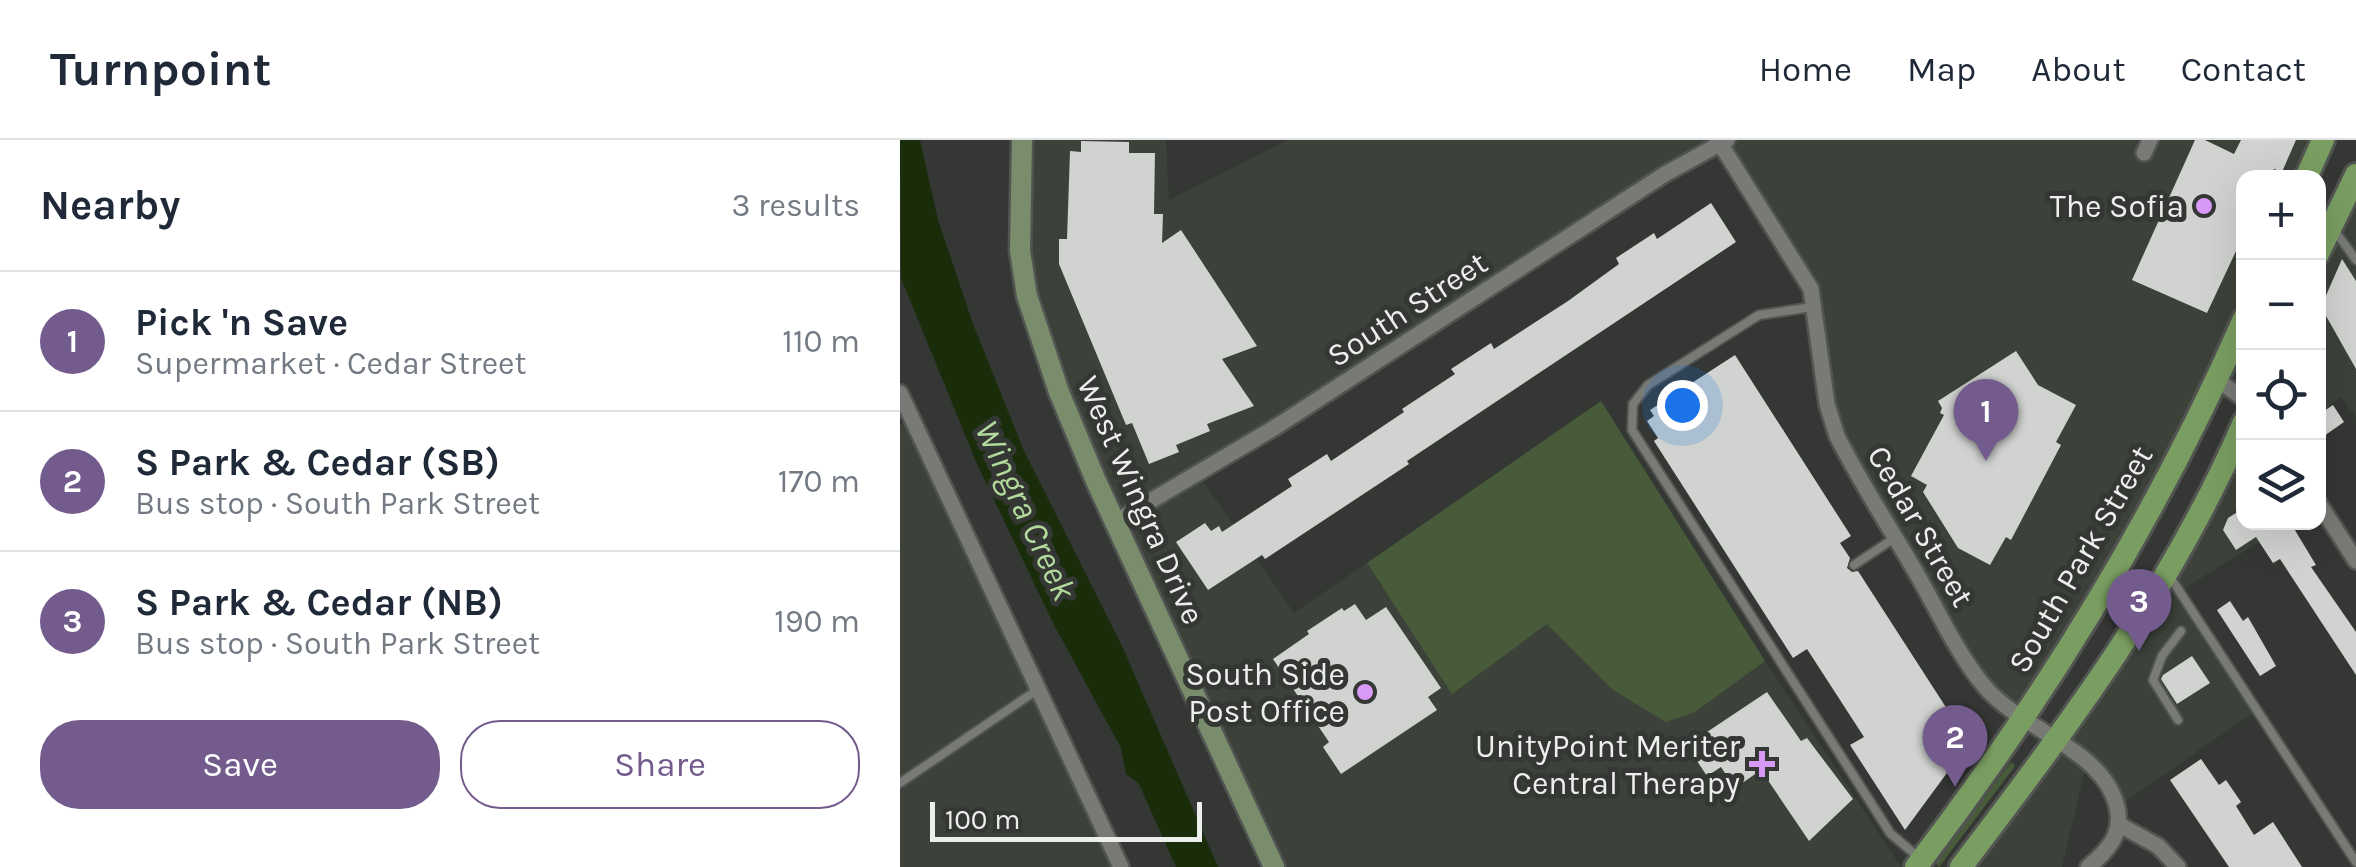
<!DOCTYPE html>
<html lang="en">
<head>
<meta charset="utf-8">
<style>
	body { margin:0; font-family:Karla,sans-serif; background:#f6f6f7; color:#1f2937 }
	.controls { position:absolute; right:30px; top:30px; display:grid; overflow:hidden; border-radius:20px; box-shadow:0 10px 40px #0002 }
	.controls button { width:90px; height:90px; display:grid; place-items:center; padding:0; border:0; border-bottom:2px solid #e0e1e3; background:#fff; color:#1f2937; font:50px sans-serif }
	.scale { position:absolute; left:30px; bottom:25px; width:272px; box-sizing:border-box; padding-left:10px; border:5px solid #edefed; border-top:0; font-size:28px; line-height:35px; white-space:nowrap; color:#edefed; -webkit-text-stroke:8px #343733; paint-order:stroke }
	.you { position:absolute; left:782px; top:265px; width:35px; height:35px; margin:-25px; border:8px solid #fff; border-radius:50%; background:#1a73e8; box-shadow:0 0 0 15px #1a73e833 }
	.badge { display:grid; place-items:center; width:65px; height:65px; border-radius:50%; background:#735c8d; color:#fff; font-size:32px; font-weight:700 }
	.pin { position:absolute; translate:-50% -82px; filter:drop-shadow(0 2px 5px #0008) }
	.pin::after { content:''; position:absolute; top:52px; width:35px; height:30px; background:inherit; clip-path:polygon(0 0,100% 0,50% 100%) }
	.list { margin:0; padding:0; list-style:none }
	h2 { display:flex; justify-content:space-between; align-items:center; height:130px; margin:0; padding:0 40px; font-size:42px }
	h2 small { font-size:32px; font-weight:400; color:#747a83 }
	.list li { display:grid; grid-template-columns:65px 1fr auto; gap:30px; align-items:center; box-sizing:border-box; height:140px; padding:0 40px; border-top:2px solid #e0e1e3 }
	.list b { display:block; font-size:38px; white-space:nowrap }
	.list p { margin:0; font-size:32px; white-space:nowrap; color:#747a83 }
	.list em { font-size:32px; font-style:normal; color:#747a83 }
	.actions { display:flex; gap:20px; padding:30px 40px }
	.actions a { flex:1; padding:22px 0; border:2px solid #735c8d; border-radius:40px; text-align:center; font-size:35px; color:#735c8d }
	.actions .main { background:#735c8d; color:#fff }
	.icon { flex:none; width:55px; height:55px; fill:none; stroke:currentColor; stroke-width:2; stroke-linecap:round; stroke-linejoin:round }
	.map { position:relative; flex:none; width:1456px; height:727px; overflow:hidden }
	header { display:flex; align-items:center; gap:60px; box-sizing:border-box; height:140px; padding:0 50px; background:#fff; border-bottom:2px solid #e0e1e3 }
	header strong { font-size:48px }
	nav { display:flex; gap:55px; margin-inline-start:auto; font-size:35px }
	main { display:flex }
	aside { flex:1; background:#fff }
	.map>svg:first-child { display:block }
	.built { fill:#3c4239 }
	.green { fill:#475b3a }
	.water { fill:#192d0b }
	.building { fill:#d0d3cf }
	.lines { fill:none; stroke-linecap:round; stroke-linejoin:round }
	.lane-casing { stroke:#525452; stroke-width:12 }
	.street-casing { stroke:#525452; stroke-width:20 }
	.secondary-casing { stroke:#525452; stroke-width:25 }
	.primary-casing { stroke:#525452; stroke-width:28 }
	.lane { stroke:#787a76; stroke-width:8 }
	.street { stroke:#787a76; stroke-width:15 }
	.secondary { stroke:#798c6c; stroke-width:20 }
	.primary { stroke:#7a9e62; stroke-width:22 }
	.poi-dot { fill:#d99af7; stroke:#343733; stroke-width:4 }
	.labels { text-anchor:middle; stroke-width:10; stroke-linejoin:round; paint-order:stroke }
	.poi-label { font-size:32px; fill:#edefed; stroke:#343733; text-anchor:end }
	.street-label { font-size:32px; fill:#edefed; stroke:#343733 }
	.water-label { font-size:35px; font-style:italic; fill:#b3da9d; stroke:#343733 }
</style>
</head>
<body>
<header>
<strong>Turnpoint</strong>
<nav><a>Home</a><a>Map</a><a>About</a><a>Contact</a></nav>
</header>
<main>
<aside>
<h2>Nearby<small>3 results</small></h2>
<ul class="list">
<li><span class="badge">1</span><div><b>Pick 'n Save</b><p>Supermarket · Cedar Street</p></div><em>110 m</em></li>
<li><span class="badge">2</span><div><b>S Park &amp; Cedar (SB)</b><p>Bus stop · South Park Street</p></div><em>170 m</em></li>
<li><span class="badge">3</span><div><b>S Park &amp; Cedar (NB)</b><p>Bus stop · South Park Street</p></div><em>190 m</em></li>
</ul>
<div class="actions"><a class="main">Save</a><a>Share</a></div>
</aside>
<div class="map">
<svg width="1456" height="727" viewBox="0 0 1456 727">
	<rect width="100%" height="100%" fill="#343733"/>
	<g class="built">
		<path d="M122,0H266L269,60L388,0H1236L1244,12L1250,0H1425L1408,37L1344,38L1343,179L1123,579L1094,557L937,296L915,166L820,4L298,334L394,473L467,423L481,447L635,495L647,483L661,495L795,572L865,521L1001,727H374L127,156Z"/>
		<path d="M1456,35V277L1441,257L1419,273V114Z"/>
		<path d="M12,279L221,727H0V285Z"/>
		<path d="M1343,282L1344,382L1390,383L1280,451L1357,570L1226,661L1219,652L1185,629L1162,727H1061L1179,570Z"/>
	</g>
	<g class="green">
		<path d="M701,261L865,521L795,572L766,582L713,550L647,484L552,554L467,423Z"/>
		<path d="M1111,622L1115,625L1113,629L1039,727L1035,723Z"/>
	</g>
	<path class="water" d="M0,0H20L38,80L73,184L124,311L222,506L318,727H276L239,644L226,634L221,608L153,483L77,324L1,138Z"/>
	<g class="building">
		<path d="M1295,0H1305L1334,14L1341,0H1396L1382,32L1374,29L1370,38H1344V94L1307,173L1232,140Z"/>
		<path d="M181,1L229,2V13H255L254,74H263L262,103L281,90L357,206L322,219L354,266L307,284L310,291L276,305L279,312L249,324L232,283L226,285L159,124V99H167L170,11L181,12Z"/>
		<path d="M811,63L836,102L507,321L509,324L365,419L362,415L308,450L276,402L305,383L311,391L319,386L322,392L392,346L388,339L427,314L431,321L504,272L502,269L555,234L551,229L591,203L594,209L668,161L719,124L716,118L754,93L757,99Z"/>
		<path d="M1442,119L1456,141V229L1421,167Z"/>
		<path d="M1116,211L1138,245L1176,265L1156,302L1161,305L1111,400L1106,397L1090,425L1058,408L1023,352L1027,345L1011,336L1044,275L1040,273L1042,268L1038,261Z"/>
		<path d="M835,215L951,396L940,403L950,418L947,428L952,432L958,431L1069,603L1005,690L950,605L964,597L907,509L893,518L754,301L758,298L747,281L754,276L750,270Z"/>
		<path d="M1433,265L1444,282L1424,296L1418,287V275Z"/>
		<path d="M1344,368V382H1390L1416,425L1411,427L1456,492V535L1380,419L1373,423L1356,397L1336,410L1323,390L1328,378Z"/>
		<path d="M1330,461L1343,481L1348,477L1376,526L1360,536L1317,470Z"/>
		<path d="M455,464L466,480L486,467L541,548L528,557L537,570L441,634L423,607L429,602L373,519L409,494L407,491L442,468L444,471Z"/>
		<path d="M1292,516L1310,543L1277,564L1261,539L1263,535Z"/>
		<path d="M867,552L901,601L907,598L953,659L909,701L861,630L835,648L821,627L807,636L797,621L811,612L801,596Z"/>
		<path d="M1301,619L1319,645L1326,640L1341,662L1336,666L1354,695L1373,682L1402,727H1329L1270,640Z"/>
	</g>
	<g class="lines">
		<defs>
			<g id="lane">
				<path d="M1435,91L1456,120"/>
				<path d="M912,167L859,175L748,245L733,264L732,290L980,677L990,693L1018,717"/>
				<path d="M954,425L996,397"/>
				<path d="M1270,437L1456,722"/>
				<path d="M1278,580L1253,540L1262,516L1281,491"/>
				<path d="M0,643L137,550"/>
			</g>
			<g id="street">
				<path d="M818,0L911,149L927,264L937,296C961,344 991,389 1018,436C1039,473 1058,515 1085,547C1120,588 1192,606 1213,655C1227,687 1213,707 1188,727"/>
				<path d="M1244,13L1250,0"/>
				<path d="M1316,239L1344,259"/>
				<path d="M0,253L221,727"/>
				<path d="M1418,362L1456,421"/>
				<path d="M215,382L374,288L765,34L827,0"/>
				<path d="M1220,685L1258,706L1278,727"/>
			</g>
			<path id="secondary" d="M122,0L120,111L127,156L159,252L196,341L374,727"/>
			<g id="primary">
				<path d="M1406,38L1423,0"/>
				<path d="M1418,114L1456,35"/>
				<path d="M1016,727C1146,557 1258,375 1344,179"/>
				<path d="M1061,727C1168,587 1274,445 1344,282"/>
			</g>
		</defs>
		<use href="#lane" class="lane-casing"/>
		<use href="#street" class="street-casing"/>
		<use href="#secondary" class="secondary-casing"/>
		<use href="#primary" class="primary-casing"/>
		<use href="#lane" class="lane"/>
		<use href="#street" class="street"/>
		<use href="#secondary" class="secondary"/>
		<use href="#primary" class="primary"/>
	</g>
	<g class="poi-dot">
		<circle cx="1304" cy="66" r="10"/>
		<circle cx="465" cy="552" r="10"/>
		<path d="M857 609h10v10h10v10h-10v10h-10v-10h-10v-10h10z"/>
	</g>
	<g class="labels">
		<g class="poi-label">
			<text x="1284" y="77">The Sofia</text>
			<text x="445" y="545">South Side<tspan x="445" dy="37">Post Office</tspan></text>
			<text x="840" y="617">UnityPoint Meriter<tspan x="840" dy="37">Central Therapy</tspan></text>
		</g>
		<g class="street-label">
			<text transform="translate(507 169) rotate(-33)" y="11">South Street</text>
			<text transform="translate(241 360) rotate(66)" y="11">West Wingra Drive</text>
			<text transform="translate(1021 386) rotate(60)" y="11">Cedar Street</text>
			<text transform="translate(1180 419) rotate(-60)" y="11">South Park Street</text>
		</g>
		<g class="water-label">
			<text transform="translate(126 370) rotate(65)" y="12">Wingra Creek</text>
		</g>
	</g>
</svg>
<div class="controls">
<button>+</button>
<button>−</button>
<button><svg class="icon" aria-label="locate" viewBox="0 0 24 24"><circle cx="12" cy="12" r="6"/><path d="M12 2v4M12 18v4M2 12h4M18 12h4"/></svg></button>
<button><svg class="icon" aria-label="layers" viewBox="0 0 24 24"><path d="M12 4l9 5-9 5-9-5zM3 14l9 5 9-5"/></svg></button>
</div>
<div class="scale">100 m</div>
<div class="you"></div>
<div class="pin badge" style="left:1086px;top:321px">1</div>
<div class="pin badge" style="left:1055px;top:647px">2</div>
<div class="pin badge" style="left:1239px;top:511px">3</div>
</div>
</main>
</body>
</html>
